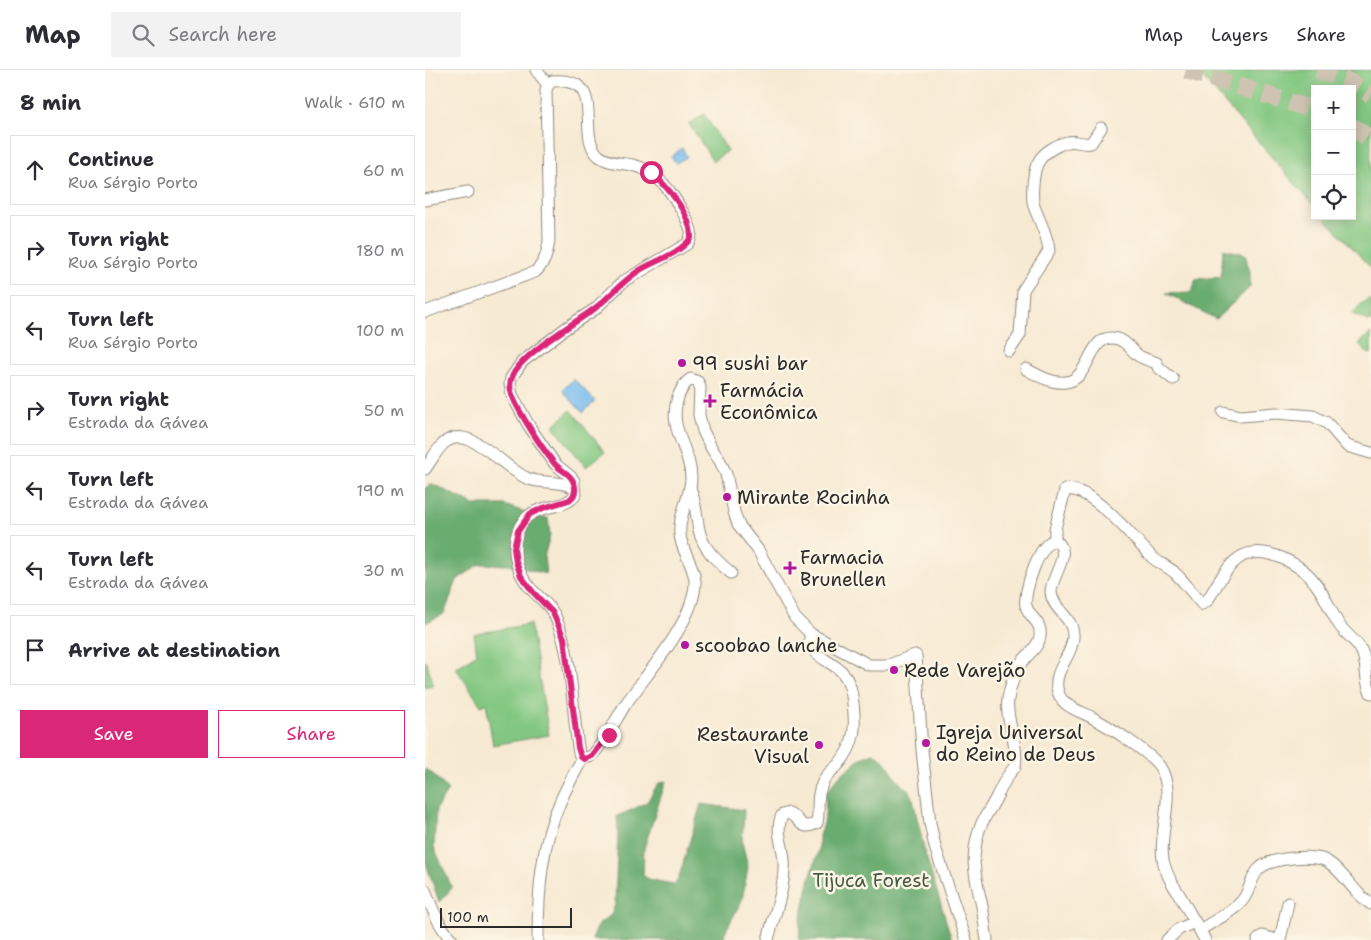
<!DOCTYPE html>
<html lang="en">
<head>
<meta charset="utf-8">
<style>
	body { margin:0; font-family:"Shantell Sans",sans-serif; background:#f2f2f3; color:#2b2b33 }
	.controls { position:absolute; right:15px; top:15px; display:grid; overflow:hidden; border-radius:0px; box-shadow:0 2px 12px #0003 }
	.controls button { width:45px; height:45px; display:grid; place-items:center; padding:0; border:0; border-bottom:1px solid #e1e1e2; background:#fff; color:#2b2b33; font:25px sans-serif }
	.scale { position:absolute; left:15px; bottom:12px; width:132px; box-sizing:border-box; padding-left:5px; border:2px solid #2b2b2b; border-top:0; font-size:14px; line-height:18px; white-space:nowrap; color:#2b2b2b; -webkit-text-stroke:4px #fcf5e5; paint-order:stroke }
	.stop { position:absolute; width:15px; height:15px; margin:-11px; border:4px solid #db2777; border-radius:50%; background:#fff }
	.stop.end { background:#db2777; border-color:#fff; box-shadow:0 1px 5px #0008 }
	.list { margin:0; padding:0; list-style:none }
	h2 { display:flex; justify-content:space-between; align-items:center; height:65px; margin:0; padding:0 20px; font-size:21px }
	h2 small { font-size:16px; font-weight:400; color:#7c7c81 }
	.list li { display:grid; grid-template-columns:32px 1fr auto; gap:15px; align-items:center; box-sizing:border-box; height:70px; margin:0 10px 10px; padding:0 10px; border:1px solid #e1e1e2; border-radius:0px }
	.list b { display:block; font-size:19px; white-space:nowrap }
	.list p { margin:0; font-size:16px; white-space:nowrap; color:#7c7c81 }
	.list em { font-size:16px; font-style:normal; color:#7c7c81 }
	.actions { display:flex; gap:10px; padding:15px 20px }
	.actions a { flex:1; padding:11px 0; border:1px solid #db2777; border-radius:0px; text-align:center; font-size:18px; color:#db2777 }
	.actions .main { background:#db2777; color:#fff }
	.icon { flex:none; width:28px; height:28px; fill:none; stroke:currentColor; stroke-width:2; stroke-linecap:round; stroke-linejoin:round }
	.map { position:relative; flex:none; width:946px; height:870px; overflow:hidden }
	header { display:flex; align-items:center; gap:30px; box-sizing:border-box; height:70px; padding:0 25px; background:#fff; border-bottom:1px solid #e1e1e2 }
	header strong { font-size:24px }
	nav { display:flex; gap:28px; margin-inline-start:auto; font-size:18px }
	.search { width:350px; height:45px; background:#f2f2f3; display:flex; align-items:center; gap:12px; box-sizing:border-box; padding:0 18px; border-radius:0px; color:#7c7c81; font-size:19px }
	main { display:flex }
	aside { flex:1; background:#fff }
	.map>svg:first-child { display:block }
	.green { fill:#82c781; stroke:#567956 }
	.forest { fill:#69ac6f; stroke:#4a6c4d }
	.water { fill:#79bdef; stroke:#52748d }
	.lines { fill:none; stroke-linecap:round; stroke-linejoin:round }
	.highway-tunnel { stroke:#cec4b1; stroke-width:18; stroke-dasharray:18 9; stroke-linecap:butt }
	.minor-casing { stroke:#918a7f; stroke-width:13 }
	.minor { stroke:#fff; stroke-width:11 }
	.route { stroke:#db2777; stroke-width:6 }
	.poi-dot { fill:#b5179e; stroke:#fcf5e5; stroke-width:2 }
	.labels { text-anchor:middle; stroke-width:5; stroke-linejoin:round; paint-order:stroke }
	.poi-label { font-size:19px; fill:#2b2b2b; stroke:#fcf5e5; text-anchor:start }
	.park-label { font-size:19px; fill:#455a45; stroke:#fcf5e5 }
</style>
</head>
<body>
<header>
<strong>Map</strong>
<div class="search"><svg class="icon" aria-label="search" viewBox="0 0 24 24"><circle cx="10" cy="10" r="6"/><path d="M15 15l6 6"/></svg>Search here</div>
<nav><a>Map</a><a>Layers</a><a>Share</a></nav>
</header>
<main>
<aside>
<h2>8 min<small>Walk · 610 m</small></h2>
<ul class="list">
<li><svg class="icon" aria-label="ahead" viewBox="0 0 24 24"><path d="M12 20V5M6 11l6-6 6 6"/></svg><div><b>Continue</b><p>Rua Sérgio Porto</p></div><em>60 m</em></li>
<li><svg class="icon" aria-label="right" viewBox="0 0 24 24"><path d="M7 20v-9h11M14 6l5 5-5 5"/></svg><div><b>Turn right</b><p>Rua Sérgio Porto</p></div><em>180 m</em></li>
<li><svg class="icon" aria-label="left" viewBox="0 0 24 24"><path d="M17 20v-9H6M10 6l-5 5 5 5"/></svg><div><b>Turn left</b><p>Rua Sérgio Porto</p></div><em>100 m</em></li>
<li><svg class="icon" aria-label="right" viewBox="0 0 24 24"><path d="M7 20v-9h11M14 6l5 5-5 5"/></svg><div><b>Turn right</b><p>Estrada da Gávea</p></div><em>50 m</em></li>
<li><svg class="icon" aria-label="left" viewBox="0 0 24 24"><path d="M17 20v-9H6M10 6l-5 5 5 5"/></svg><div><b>Turn left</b><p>Estrada da Gávea</p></div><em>190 m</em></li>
<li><svg class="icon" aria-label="left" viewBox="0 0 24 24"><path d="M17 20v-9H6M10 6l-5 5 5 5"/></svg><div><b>Turn left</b><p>Estrada da Gávea</p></div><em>30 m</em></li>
<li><svg class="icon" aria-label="arrive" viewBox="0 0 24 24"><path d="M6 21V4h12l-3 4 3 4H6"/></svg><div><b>Arrive at destination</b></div></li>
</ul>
<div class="actions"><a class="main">Save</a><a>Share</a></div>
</aside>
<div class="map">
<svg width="946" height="870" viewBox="0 0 946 870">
	<rect width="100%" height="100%" fill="#fcf5e5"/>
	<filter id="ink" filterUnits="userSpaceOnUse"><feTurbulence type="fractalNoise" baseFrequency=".02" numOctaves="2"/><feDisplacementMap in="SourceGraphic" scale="10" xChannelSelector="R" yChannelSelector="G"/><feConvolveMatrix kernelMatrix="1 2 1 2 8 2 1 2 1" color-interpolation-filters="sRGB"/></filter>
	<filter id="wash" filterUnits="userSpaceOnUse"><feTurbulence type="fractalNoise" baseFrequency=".0096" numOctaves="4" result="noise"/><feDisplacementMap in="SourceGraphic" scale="20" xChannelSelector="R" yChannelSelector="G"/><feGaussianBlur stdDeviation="1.12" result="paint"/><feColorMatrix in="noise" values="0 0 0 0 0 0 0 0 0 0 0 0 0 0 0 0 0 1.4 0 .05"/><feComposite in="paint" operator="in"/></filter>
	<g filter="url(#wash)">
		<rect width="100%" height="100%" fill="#f7ead3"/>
		<g class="green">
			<path d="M771,0H946V198L898,146H927V19H890V137Z"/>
			<path d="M279,44L303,81L288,91L264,54Z"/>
			<path d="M946,228V252L927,244L936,234Z"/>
			<path d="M946,263V284L941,282L934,274Z"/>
			<path d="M146,340L180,382L161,397L128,356Z"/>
			<path d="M105,554L124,665L68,675L61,633L56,636L31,598L52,584L49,564Z"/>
			<path d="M0,592H2L8,615L0,617Z"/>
		</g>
		<g class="forest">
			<path d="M798,179L820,184L825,202V217L791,249L741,223L767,222L771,209L796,207Z"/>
			<path d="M8,414L49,435H80L116,448H123L125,465L119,487L121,504L86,495L55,494L32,510L19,544L0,553V418Z"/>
			<path d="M448,683C467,692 463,701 476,714C481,720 482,716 487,725L500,783L527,870H374L375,854L385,807L394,780V766L400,747L401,723L413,707L436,688Z"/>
			<path d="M0,699L8,704L23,720L11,739L9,777L27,818L14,832L0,790Z"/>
			<path d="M241,711L219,778L218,806L226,810L249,814L253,810L276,734L319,740L317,772L323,797L317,830L299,864L300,870H167L173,855L186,845L190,835L193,762L192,746L209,739L222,732L233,714Z"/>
		</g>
		<g class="water">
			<path d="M257,78L262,87L251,93L246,87Z"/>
			<path d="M149,309L170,331L158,343L137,320Z"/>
		</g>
	</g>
	<g filter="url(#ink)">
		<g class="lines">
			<g class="highway-tunnel">
				<path d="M761,0L890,40"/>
				<path d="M892,0C912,6 929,13 946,25"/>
				<path d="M927,56L946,70"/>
			</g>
			<defs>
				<g id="minor">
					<path d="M111,0L123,15"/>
					<path d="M0,130L43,122"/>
					<path d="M0,242L110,202C120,193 122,184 124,171L121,20L123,15L127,11C185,6 149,65 174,86C183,93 196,93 207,95C233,100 248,124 260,146C265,157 270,164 262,174L199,211L170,239L141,258L97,292L86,308L85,314L87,325L104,356L130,394L146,407L149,411V418"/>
					<path d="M584,281L595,265L598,220L624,181C623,165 614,151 609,136C606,127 608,99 614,91C619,82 633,74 643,72C651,70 658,75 666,73L676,58"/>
					<path d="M601,299C612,305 627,314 641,312C667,309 663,260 693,269C703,272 706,281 714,286C719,289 726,291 732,293L733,297L748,309"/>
					<path d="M798,342L816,346L851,343L888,346L902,353L922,376L946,383"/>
					<path d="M0,399C6,391 11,381 18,374C44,350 80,401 104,409C118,414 136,410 149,418L151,424C137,444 105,429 93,461C85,483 93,507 110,523C117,530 125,536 130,546C149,589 146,637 154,683L157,689L167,686C180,670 189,653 200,635C222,603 271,550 270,511C269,494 256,481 255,464C253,445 266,427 266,408C266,379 242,360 253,327C256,320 259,313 266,309L273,312L275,317L274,345L278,361L287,379L295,391L301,404L309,442L313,454L333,480L370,548L386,564L444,595H464L490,585L491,586L497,680L505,753L510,777L541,870"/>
					<path d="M265,418C271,432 271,445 274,460C278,479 292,491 306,503"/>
					<path d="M630,470V459L640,420C665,414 710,470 727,487C733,493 742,496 749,502C759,511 768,524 777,534L782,531C802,499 813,470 857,488C868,493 883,502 890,513C900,525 905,540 913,553C919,564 932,570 937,582C943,595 939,610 946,623"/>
					<path d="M0,820C7,838 13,855 27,870"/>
					<path d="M775,860C788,851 805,844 816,832C825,823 825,808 834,799C843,788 892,783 903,792C920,803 928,823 946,834"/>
					<path d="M113,870C113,823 116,773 136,730C142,716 150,702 157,689"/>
					<path d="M343,870C349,844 361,817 359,790C358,774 350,761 357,745L364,743C376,749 375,762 392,753C395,738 390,728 398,712C400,705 408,700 413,695C432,673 431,653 427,626C426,618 423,609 417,602C406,590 378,584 386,564"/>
					<path d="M562,870C560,859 559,847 557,836C551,809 545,792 553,764C556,750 566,739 572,726C578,715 580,707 590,697C594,673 580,651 583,629C585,617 589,604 596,593C603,584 614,577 615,566C617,551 604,548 601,536C598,523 614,472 630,470C649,483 626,505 626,522C627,539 648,547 648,565C649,584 629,599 632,618C635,637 654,640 668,648C683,656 726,683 735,697C752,724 733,761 738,790C741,806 750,817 758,831C765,844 773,857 780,870"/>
					<path d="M742,870L754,859L770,852"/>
					<path d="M833,870L837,866L852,870"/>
					<path d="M855,870L863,833"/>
				</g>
			</defs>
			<use href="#minor" class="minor-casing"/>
			<use href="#minor" class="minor"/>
		</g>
	</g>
	<g class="lines" filter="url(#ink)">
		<path class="route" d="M184,665L167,686L160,689L156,687L153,678L139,568L128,543L108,522L96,506L91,492L89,478L93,461L105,444L118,438L144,430C151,425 152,419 148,411C145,403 134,400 129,393C117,378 94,343 87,325C85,319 84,313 87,307C95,285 149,254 169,239C185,227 197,211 215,200C232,190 254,184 266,168C267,145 242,116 226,102"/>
	</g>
	<g class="poi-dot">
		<circle cx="257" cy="293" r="5"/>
		<path d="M282.5 323.5h5v5h5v5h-5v5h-5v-5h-5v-5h5z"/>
		<circle cx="302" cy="427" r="5"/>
		<path d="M362.5 490.5h5v5h5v5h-5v5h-5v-5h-5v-5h5z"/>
		<circle cx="260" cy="575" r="5"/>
		<circle cx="469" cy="600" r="5"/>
		<circle cx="501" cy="673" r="5"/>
		<circle cx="394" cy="675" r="5"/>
	</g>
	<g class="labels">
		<g class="poi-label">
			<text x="267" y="300">99 sushi bar</text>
			<text x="295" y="327">Farmácia<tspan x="295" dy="22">Econômica</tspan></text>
			<text x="312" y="434">Mirante Rocinha</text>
			<text x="375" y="494">Farmacia<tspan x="375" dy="22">Brunellen</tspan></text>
			<text x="270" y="582">scoobao lanche</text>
			<text x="479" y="607">Rede Varejão</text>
			<text x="511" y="669">Igreja Universal<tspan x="511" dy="22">do Reino de Deus</tspan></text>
			<text x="384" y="671" text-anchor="end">Restaurante<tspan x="384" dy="22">Visual</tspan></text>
		</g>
		<g class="park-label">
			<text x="446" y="817">Tijuca Forest</text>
		</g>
	</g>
</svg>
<div class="controls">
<button>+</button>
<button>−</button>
<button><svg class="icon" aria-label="locate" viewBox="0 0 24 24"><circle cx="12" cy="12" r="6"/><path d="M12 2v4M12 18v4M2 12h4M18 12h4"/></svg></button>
</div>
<div class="scale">100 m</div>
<div class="stop" style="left:226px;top:102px"></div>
<div class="stop end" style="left:184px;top:665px"></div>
</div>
</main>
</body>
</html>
